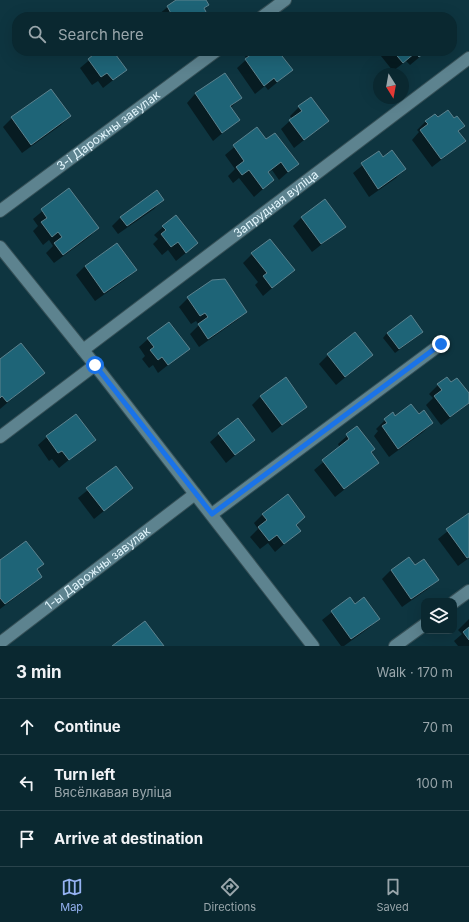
<!DOCTYPE html>
<html lang="en">
<head>
<meta charset="utf-8">
<style>
	body { margin:0; font-family:Inter,sans-serif; background:#133038; color:#f1f3f6 }
	.controls { position:absolute; right:12px; bottom:12px; display:grid; overflow:hidden; border-radius:8px; box-shadow:0 4px 16px #0002 }
	.controls button { width:36px; height:36px; display:grid; place-items:center; padding:0; border:0; border-bottom:1px solid #2a444c; background:#0a2830; color:#f1f3f6; font:20px sans-serif }
	.compass { position:absolute; left:373px; top:68px; width:36px; height:36px; border-radius:50%; background:#0a2830; box-shadow:0 4px 16px #0002; rotate:169deg }
	.stop { position:absolute; width:12px; height:12px; margin:-9px; border:3px solid #1a73e8; border-radius:50%; background:#fff }
	.stop.end { background:#1a73e8; border-color:#fff; box-shadow:0 1px 4px #0008 }
	.list { margin:0; padding:0; list-style:none }
	h2 { display:flex; justify-content:space-between; align-items:center; height:52px; margin:0; padding:0 16px; font-size:17px }
	h2 small { font-size:13px; font-weight:400; color:#99a6ab }
	.list li { display:grid; grid-template-columns:26px 1fr auto; gap:12px; align-items:center; box-sizing:border-box; height:56px; padding:0 16px; border-top:1px solid #2a444c }
	.list b { display:block; font-size:15px; white-space:nowrap }
	.list p { margin:0; font-size:13px; white-space:nowrap; color:#99a6ab }
	.list em { font-size:13px; font-style:normal; color:#99a6ab }
	.icon { flex:none; width:22px; height:22px; fill:none; stroke:currentColor; stroke-width:2; stroke-linecap:round; stroke-linejoin:round }
	.map { position:relative; flex:none; width:469px; height:646px; overflow:hidden }
	.search { position:absolute; background:#0a2830; box-shadow:0 4px 16px #0002; left:12px; right:12px; top:12px; height:44px; display:flex; align-items:center; gap:10px; box-sizing:border-box; padding:0 14px; border-radius:16px; color:#99a6ab; font-size:15px }
	.sheet { height:220px; background:#0a2830 }
	nav { display:flex; justify-content:space-around; align-items:center; box-sizing:border-box; height:56px; border-top:1px solid #2a444c; background:#0a2830; font-size:11px; color:#99a6ab }
	nav a { display:grid; justify-items:center; gap:2px }
	nav .on { color:#95b2f1 }
	.map>svg:first-child { display:block }
	.shadow { fill:#0007 }
	.building { fill:#1e6477; stroke:#5c828e }
	.lines { fill:none; stroke-linecap:round; stroke-linejoin:round }
	.street-casing { stroke:#365057; stroke-width:14 }
	.street { stroke:#5d838f; stroke-width:12 }
	.route { stroke:#1a73e8; stroke-width:5 }
	.labels { text-anchor:middle; stroke-width:4; stroke-linejoin:round; paint-order:stroke }
	.street-label { font-size:12px; fill:#e1f5fc; stroke:#032b35 }
</style>
</head>
<body>
<div class="map">
<svg width="469" height="646" viewBox="0 0 469 646">
	<rect width="100%" height="100%" fill="#0e3540"/>
	<g class="shadow">
		<path d="M176,0H204L208,5L204,9L205,11L199,17H159L158,15Z"/>
		<path d="M100,51H112L126,70L103,88L98,81L92,85L80,68Z"/>
		<path d="M245,51H287L282,56L292,70L268,90L265,86L255,94L237,68L247,59L243,53Z"/>
		<path d="M377,51H427L410,65L406,61L393,71Z"/>
		<path d="M224,74L241,98L230,108L238,120L213,141L187,103L195,94Z"/>
		<path d="M51,90L70,116L61,125L22,153L3,127L12,118Z"/>
		<path d="M299,107L328,121L294,148L281,129L292,119L290,116Z"/>
		<path d="M438,118L454,120L464,126L458,132L465,141L432,167L412,140L419,132L417,130L426,121Z"/>
		<path d="M257,128L266,140L297,164L279,180L272,170L268,173L273,180L254,197L239,178L233,183L228,176L235,169L225,155Z"/>
		<path d="M379,152L383,158L404,169L396,178L369,197L353,173Z"/>
		<path d="M69,189L98,228L89,237L54,263L46,253L53,246L49,240L43,245L33,231L38,226L33,219Z"/>
		<path d="M162,200L154,209L118,234L112,226L121,217Z"/>
		<path d="M302,217L345,226L312,252L293,226Z"/>
		<path d="M163,227L188,251L176,261L168,250L162,255L153,244L158,239L154,235Z"/>
		<path d="M116,244L135,270L126,279L95,301L76,275L85,266Z"/>
		<path d="M252,254L293,270L263,296L255,285L258,282L243,263Z"/>
		<path d="M188,298L246,312L237,320L199,347L190,334L199,325L196,321L191,324L179,307Z"/>
		<path d="M387,333L418,336L395,353L383,338Z"/>
		<path d="M148,339L188,349L158,373L153,365L149,368L142,359L145,356L139,347Z"/>
		<path d="M328,355H372L336,385L319,364Z"/>
		<path d="M0,361L44,372L0,409Z"/>
		<path d="M451,384L469,395V403L441,425L426,405L433,398L429,394L438,385Z"/>
		<path d="M261,396L306,406L272,433L252,405Z"/>
		<path d="M419,415L432,423L423,432L389,457L374,436L378,431L376,429L385,420Z"/>
		<path d="M357,427L370,452L378,463L335,497L314,470L340,448L338,444Z"/>
		<path d="M219,434L253,440L226,463L210,442Z"/>
		<path d="M47,437L94,439L59,468L52,459L49,461L38,445Z"/>
		<path d="M116,467L132,488L94,519L78,498Z"/>
		<path d="M263,514L304,517L295,526L299,531L275,552L268,543L260,549L250,537L258,529L254,523Z"/>
		<path d="M469,514V558L458,566L438,539Z"/>
		<path d="M0,562L42,564L36,570L41,576L32,585L0,609Z"/>
		<path d="M415,567L437,580L429,588L402,607L382,579L391,570Z"/>
		<path d="M350,598L355,605L378,619L370,627L344,646H341L322,620Z"/>
		<path d="M469,619V646H458L454,641L462,634L458,630Z"/>
	</g>
	<g class="building">
		<path d="M176,0H206L209,5L204,8L206,12L197,17H173L167,6Z"/>
		<path d="M98,51H113L127,70L113,80L107,73L101,77L88,59Z"/>
		<path d="M256,51H288L282,56L293,70L277,82L274,78L264,86L245,59Z"/>
		<path d="M393,51H427L419,57L415,53L403,63Z"/>
		<path d="M225,73L242,98L230,106L240,120L222,133L195,93Z"/>
		<path d="M51,89L71,116L31,145L11,117Z"/>
		<path d="M311,97L329,121L304,140L289,120L302,111L298,106Z"/>
		<path d="M448,110L454,118L457,116L465,126L458,131L466,141L441,159L420,130L428,124L425,121L435,114L438,117Z"/>
		<path d="M257,127L266,139L275,133L299,164L288,172L281,162L268,172L274,180L263,189L249,170L242,175L236,167L244,161L233,145Z"/>
		<path d="M392,150L406,169L378,189L361,163L379,151L383,157Z"/>
		<path d="M69,188L99,228L63,255L54,243L62,237L58,232L52,237L41,222L47,218L41,209Z"/>
		<path d="M157,190L164,200L127,226L120,217Z"/>
		<path d="M325,199L346,227L321,244L301,217Z"/>
		<path d="M176,215L198,243L186,253L178,242L171,247L161,234L166,230L162,226Z"/>
		<path d="M270,239L295,270L272,288L263,276L267,273L251,253Z"/>
		<path d="M117,243L137,270L104,293L85,266Z"/>
		<path d="M225,279L247,312L208,339L198,324L208,317L205,313L200,316L187,297L212,280Z"/>
		<path d="M411,315L423,332L399,349L387,333Z"/>
		<path d="M169,322L190,349L168,365L162,357L158,360L150,350L154,347L147,338Z"/>
		<path d="M355,332L373,355L345,377L327,354Z"/>
		<path d="M21,343L45,373L7,402L2,396L0,398V359Z"/>
		<path d="M286,377L307,407L282,425L260,396Z"/>
		<path d="M447,377L451,382L457,378L469,393V403L450,417L434,396L442,390L437,384Z"/>
		<path d="M411,404L419,414L424,410L433,423L398,449L382,426L387,423L384,419L393,412L395,416Z"/>
		<path d="M76,414L96,440L69,460L62,451L58,453L46,436Z"/>
		<path d="M238,418L255,440L235,455L218,433Z"/>
		<path d="M357,426L375,449L371,452L379,463L344,489L322,460L349,439L346,434Z"/>
		<path d="M116,466L133,488L104,511L86,488Z"/>
		<path d="M288,494L305,517L296,525L301,531L284,544L277,535L269,541L258,527L267,520L262,514Z"/>
		<path d="M469,513V557L467,558L446,529Z"/>
		<path d="M26,541L44,564L37,569L42,577L5,604L0,598V560Z"/>
		<path d="M409,557L415,565L424,559L439,580L411,599L391,570Z"/>
		<path d="M350,597L355,604L364,597L380,619L351,639L331,611Z"/>
		<path d="M145,621L164,646H112Z"/>
		<path d="M469,627V640L463,632Z"/>
	</g>
	<g class="lines">
		<defs>
			<g id="street">
				<path d="M262,17L285,0"/>
				<path id="s1" d="M0,211L216,51"/>
				<path d="M0,247L95,365L313,646"/>
				<path id="s2" d="M83,350L469,58"/>
				<path d="M0,437L95,365"/>
				<path d="M212,514L441,344"/>
				<path d="M454,602L469,591"/>
				<path id="s3" d="M0,643L195,494"/>
				<path d="M395,646L424,625"/>
			</g>
		</defs>
		<use href="#street" class="street-casing"/>
		<use href="#street" class="street"/>
	</g>
	<g class="lines">
		<path class="route" d="M95,365L212,514L441,344"/>
	</g>
	<g class="labels">
		<g class="street-label">
			<text dy="4" stroke="none"><textPath href="#s1" startOffset="135">3-і Дарожны завулак</textPath></text>
			<text dy="4" stroke="none"><textPath href="#s2" startOffset="242">Запрудная вуліца</textPath></text>
			<text dy="4" stroke="none"><textPath href="#s3" startOffset="123">1-ы Дарожны завулак</textPath></text>
		</g>
	</g>
</svg>
<div class="controls">
<button><svg class="icon" aria-label="layers" viewBox="0 0 24 24"><path d="M12 4l9 5-9 5-9-5zM3 14l9 5 9-5"/></svg></button>
</div>
<svg class="compass" viewBox="-18 -18 36 36"><path d="M0-13l5 13h-10z" fill="#e53935"/><path d="M0 13l5-13h-10z" fill="#99a6ab"/></svg>
<div class="stop" style="left:95px;top:365px"></div>
<div class="stop end" style="left:441px;top:344px"></div>
<div class="search"><svg class="icon" aria-label="search" viewBox="0 0 24 24"><circle cx="10" cy="10" r="6"/><path d="M15 15l6 6"/></svg>Search here</div>
</div>
<section class="sheet">
<h2>3 min<small>Walk · 170 m</small></h2>
<ul class="list">
<li><svg class="icon" aria-label="ahead" viewBox="0 0 24 24"><path d="M12 20V5M6 11l6-6 6 6"/></svg><div><b>Continue</b></div><em>70 m</em></li>
<li><svg class="icon" aria-label="left" viewBox="0 0 24 24"><path d="M17 20v-9H6M10 6l-5 5 5 5"/></svg><div><b>Turn left</b><p>Вясёлкавая вуліца</p></div><em>100 m</em></li>
<li><svg class="icon" aria-label="arrive" viewBox="0 0 24 24"><path d="M6 21V4h12l-3 4 3 4H6"/></svg><div><b>Arrive at destination</b></div></li>
</ul>
</section>
<nav>
<a class="on"><svg class="icon" aria-label="map" viewBox="0 0 24 24"><path d="M3 6l6-2 6 2 6-2v14l-6 2-6-2-6 2zM9 4v14M15 6v14"/></svg>Map</a>
<a><svg class="icon" aria-label="directions" viewBox="0 0 24 24"><path d="M12 3l9 9-9 9-9-9zM9 14v-3h6M13 9l2 2-2 2"/></svg>Directions</a>
<a><svg class="icon" aria-label="saved" viewBox="0 0 24 24"><path d="M7 4h10v16l-5-4-5 4z"/></svg>Saved</a>
</nav>
</body>
</html>
